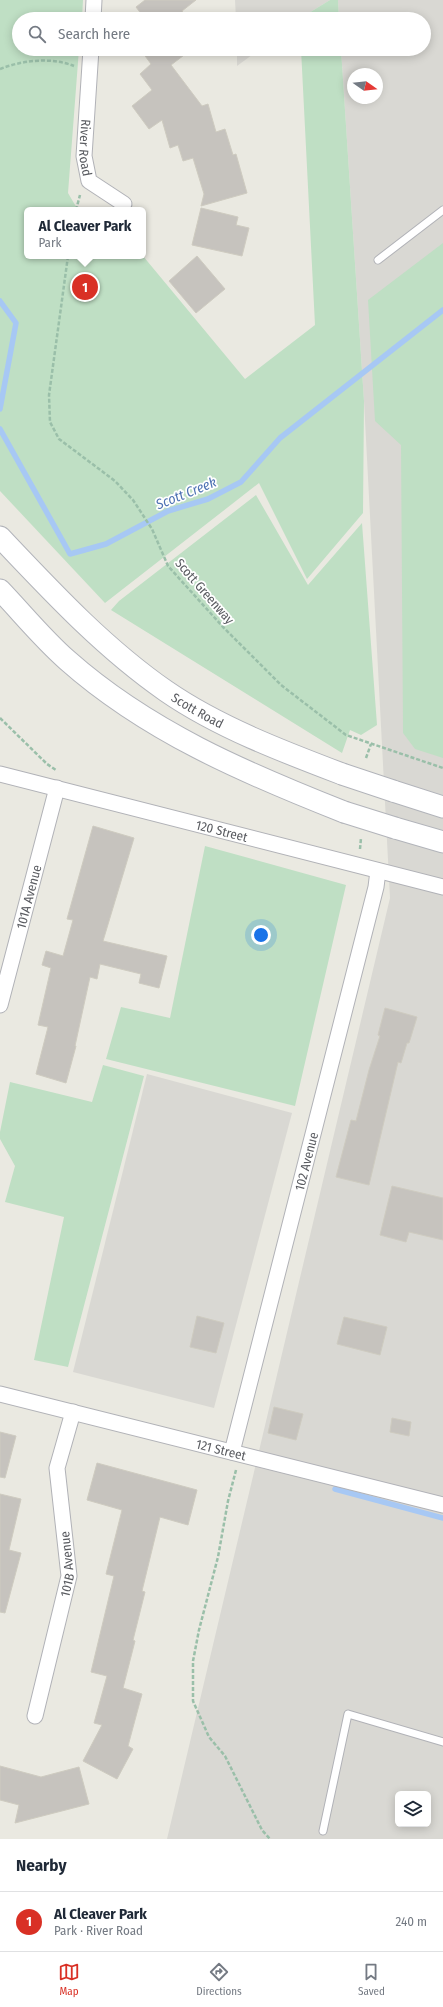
<!DOCTYPE html>
<html lang="en">
<head>
<meta charset="utf-8">
<style>
	body { margin:0; font-family:"Fira Sans Condensed",sans-serif; background:#f2f2f3; color:#1f2937 }
	.controls { position:absolute; right:12px; bottom:12px; display:grid; overflow:hidden; border-radius:6px; box-shadow:0 2px 10px #0003 }
	.controls button { width:36px; height:36px; display:grid; place-items:center; padding:0; border:0; border-bottom:1px solid #e0e1e3; background:#fff; color:#1f2937; font:20px sans-serif }
	.compass { position:absolute; left:347px; top:68px; width:36px; height:36px; border-radius:50%; background:#fff; box-shadow:0 2px 10px #0003; rotate:104deg }
	.you { position:absolute; left:261px; top:935px; width:14px; height:14px; margin:-10px; border:3px solid #fff; border-radius:50%; background:#1a73e8; box-shadow:0 0 0 6px #1a73e833 }
	.badge { display:grid; place-items:center; width:26px; height:26px; border-radius:50%; background:#d93025; color:#fff; font-size:13px; font-weight:700 }
	.pin { position:absolute; translate:-50% -50%; border:2px solid #fff; box-shadow:0 1px 4px #0006 }
	.popup { position:absolute; left:24px; top:207px; width:122px; height:52px; box-sizing:border-box; display:grid; place-content:center; border-radius:6px; background:#fff; filter:drop-shadow(0 1px 3px #0005); font-size:13px; white-space:nowrap; color:#747a83 }
	.popup b { font-size:15px; color:#1f2937 }
	.popup::after { content:''; position:absolute; left:50%; top:100%; margin-left:-8px; border:8px solid transparent; border-top-color:#fff }
	.list { margin:0; padding:0; list-style:none }
	h2 { display:flex; justify-content:space-between; align-items:center; height:52px; margin:0; padding:0 16px; font-size:17px }
	h2 small { font-size:13px; font-weight:400; color:#747a83 }
	.list li { display:grid; grid-template-columns:26px 1fr auto; gap:12px; align-items:center; box-sizing:border-box; height:60px; padding:0 16px; border-top:1px solid #e0e1e3 }
	.list b { display:block; font-size:15px; white-space:nowrap }
	.list p { margin:0; font-size:13px; white-space:nowrap; color:#747a83 }
	.list em { font-size:13px; font-style:normal; color:#747a83 }
	.icon { flex:none; width:22px; height:22px; fill:none; stroke:currentColor; stroke-width:2; stroke-linecap:round; stroke-linejoin:round }
	.map { position:relative; flex:none; width:443px; height:1839px; overflow:hidden }
	.search { position:absolute; background:#fff; box-shadow:0 2px 10px #0003; left:12px; right:12px; top:12px; height:44px; display:flex; align-items:center; gap:10px; box-sizing:border-box; padding:0 14px; border-radius:22px; color:#747a83; font-size:15px }
	.sheet { height:112px; background:#fff }
	nav { display:flex; justify-content:space-around; align-items:center; box-sizing:border-box; height:56px; border-top:1px solid #e0e1e3; background:#fff; font-size:11px; color:#747a83 }
	nav a { display:grid; justify-items:center; gap:2px }
	nav .on { color:#d93025 }
	.map>svg:first-child { display:block }
	.industrial { fill:#d9d8d3; fill-rule:evenodd }
	.green { fill:#bfdfc4 }
	.lines { fill:none; stroke-linecap:round; stroke-linejoin:round }
	.stream { stroke:#a7c8f4; stroke-width:5.5 }
	.building { fill:#c6c3be; stroke:#cecbc0 }
	.lane-casing { stroke:#b1b2b7; stroke-width:9 }
	.street-casing { stroke:#b1b2b7; stroke-width:17 }
	.secondary-casing { stroke:#b2b4ba; stroke-width:23 }
	.path { stroke:#9abfa9; stroke-width:2.5; stroke-dasharray:4 2; stroke-linecap:butt }
	.lane { stroke:#fff; stroke-width:7 }
	.street { stroke:#fff; stroke-width:15 }
	.secondary { stroke:#fff; stroke-width:21 }
	.secondary-bridge-casing { stroke:#b2b4ba; stroke-width:23; stroke-linecap:butt }
	.secondary-bridge { stroke:#fff; stroke-width:21 }
	.labels { text-anchor:middle; stroke-width:3.5; stroke-linejoin:round; paint-order:stroke }
	.street-label { font-size:13px; fill:#595b60; stroke:#fff }
	.water-label { font-size:14px; font-style:italic; fill:#4e72b3; stroke:#fff }
</style>
</head>
<body>
<div class="map">
<svg width="443" height="1839" viewBox="0 0 443 1839">
	<rect width="100%" height="100%" fill="#eae9e1"/>
	<g class="industrial">
		<path d="M235,0H330L299,19H236Z"/>
		<path d="M338,0H443V1839H167L390,898L364,401L341,49H424V19H339ZM353,74H377V98H353ZM398,1794H428V1824H398Z"/>
		<path d="M237,49H260L237,66Z"/>
		<path d="M147,1074L292,1113L214,1408L73,1372Z"/>
	</g>
	<g class="green">
		<path d="M0,0H83L82,19H19V49H79L68,193L78,210H27V256H143L245,379L315,325L301,49H341L364,401L363,513L307,579L259,483L105,603L0,491Z"/>
		<path d="M330,0H338L339,19H299Z"/>
		<path d="M443,243V758L415,749L403,733L401,445L375,421L368,300Z"/>
		<path d="M256,495L308,585L362,523L377,725L361,735L350,730L342,753L111,610L119,601Z"/>
		<path d="M205,846L346,885L295,1106L106,1059L121,1007L170,1018Z"/>
		<path d="M103,1065L144,1076L68,1367L34,1360L64,1217L5,1202L15,1166L0,1139V1132L10,1082L92,1102Z"/>
	</g>
	<g class="lines">
		<g class="stream">
			<path d="M0,301L16,323L0,409"/>
			<path d="M0,429L70,554L106,544L168,511L208,499L241,482L280,438L443,310"/>
			<path d="M335,1489L443,1518"/>
		</g>
	</g>
	<g class="building">
		<path d="M145,0H196L182,11L188,19H145L136,7Z"/>
		<path d="M140,49H192L171,65L202,106L208,104L216,132L225,129L233,155L236,154L247,193L201,206L204,194L193,158L183,161L178,145L170,148L162,120L149,129L132,106L152,90L140,74L151,64Z"/>
		<path d="M201,208L238,217L236,225L249,228L242,256L192,245Z"/>
		<path d="M197,256L225,289L196,313L169,281Z"/>
		<path d="M93,826L134,838L103,941L167,956L159,988L139,983L141,974L100,964L97,979L90,977L75,1046H76L66,1083L36,1074L48,1027L38,1025L51,968L42,965L46,951L63,956L73,920L67,919Z"/>
		<path d="M385,1008L417,1017L409,1043H407L401,1063L398,1062L369,1185L336,1177L351,1120L356,1121L369,1070L380,1036L378,1035Z"/>
		<path d="M392,1186L443,1198V1240L409,1232L406,1242L380,1235Z"/>
		<path d="M197,1316L224,1323L216,1353L190,1347Z"/>
		<path d="M344,1317L387,1327L380,1355L337,1344Z"/>
		<path d="M274,1407L303,1414L296,1440L268,1433Z"/>
		<path d="M392,1418L411,1422L409,1436L390,1432Z"/>
		<path d="M0,1432L16,1436L5,1478L0,1477Z"/>
		<path d="M97,1463L197,1490L188,1525L160,1517L142,1591L145,1592L133,1640L135,1641L123,1688L142,1694L128,1746L133,1749L117,1779L83,1761L102,1725L94,1723L107,1676L91,1672L114,1576L106,1574L122,1510L87,1500Z"/>
		<path d="M0,1494L21,1499L9,1550L21,1553L5,1613L0,1612Z"/>
		<path d="M0,1766L41,1777L79,1767L89,1804L15,1823L19,1805L0,1800Z"/>
	</g>
	<g class="lines">
		<defs>
			<g id="lane">
				<path d="M378,260L443,210"/>
				<path d="M323,1831L348,1714L443,1742"/>
			</g>
			<g id="street">
				<path d="M93,19L94,0"/>
				<path id="s1" d="M91,49L84,156L89,181L124,204"/>
				<path id="s2" d="M0,774L443,887"/>
				<path id="s3" d="M0,1005L57,788"/>
				<path id="s4" d="M0,1394L443,1505"/>
				<path id="s5" d="M232,1452L376,887L378,871"/>
				<path id="s6" d="M35,1716L69,1576L57,1468L73,1412"/>
			</g>
			<g id="secondary">
				<path id="s7" d="M0,537C52,592 104,648 166,691C218,727 284,752 342,774"/>
				<path d="M0,590C22,613 43,639 67,660C147,731 245,773 344,812"/>
				<path d="M393,791L443,807"/>
				<path d="M395,828L443,842"/>
			</g>
		</defs>
		<use href="#lane" class="lane-casing"/>
		<use href="#street" class="street-casing"/>
		<use href="#secondary" class="secondary-casing"/>
		<g class="path">
			<path d="M0,69C23,60 51,57 74,66"/>
			<path d="M76,210L80,195"/>
			<path d="M68,256L49,395L50,422L59,439L115,481L133,500L152,529L168,566L223,627L281,685L346,735L443,768"/>
			<path d="M0,718L47,764L56,770"/>
			<path d="M366,758L371,744"/>
			<path d="M360,849L361,838"/>
			<path d="M236,1470L228,1501L218,1557L199,1630L193,1661V1701L209,1737L225,1756L262,1830L270,1839"/>
		</g>
		<use href="#lane" class="lane"/>
		<use href="#street" class="street"/>
		<use href="#secondary" class="secondary"/>
		<defs>
			<g id="secondary-bridge">
				<path d="M342,774L393,791"/>
				<path d="M344,812L395,828"/>
			</g>
		</defs>
		<use href="#secondary-bridge" class="secondary-bridge-casing"/>
		<use href="#secondary-bridge" class="secondary-bridge"/>
	</g>
	<g class="labels">
		<g class="street-label">
			<text dy="5" stroke="none"><textPath href="#s1" startOffset="99">River Road</textPath></text>
			<text transform="translate(205 591) rotate(49)" y="5">Scott Greenway</text>
			<text dy="5" stroke="none"><textPath href="#s7" startOffset="264">Scott Road</textPath></text>
			<text dy="5" stroke="none"><textPath href="#s2" startOffset="229">120 Street</textPath></text>
			<text dy="5" stroke="none"><textPath href="#s3" startOffset="112">101A Avenue</textPath></text>
			<text dy="5" stroke="none"><textPath href="#s5" startOffset="300">102 Avenue</textPath></text>
			<text dy="5" stroke="none"><textPath href="#s4" startOffset="228">121 Street</textPath></text>
			<text dy="5" stroke="none"><textPath href="#s6" startOffset="156">101B Avenue</textPath></text>
		</g>
		<g class="water-label">
			<text transform="translate(186 493) rotate(-22)" y="5">Scott Creek</text>
		</g>
	</g>
</svg>
<div class="controls">
<button><svg class="icon" aria-label="layers" viewBox="0 0 24 24"><path d="M12 4l9 5-9 5-9-5zM3 14l9 5 9-5"/></svg></button>
</div>
<svg class="compass" viewBox="-18 -18 36 36"><path d="M0-13l5 13h-10z" fill="#e53935"/><path d="M0 13l5-13h-10z" fill="#747a83"/></svg>
<div class="you"></div>
<div class="pin badge" style="left:85px;top:287px">1</div>
<div class="popup"><b>Al Cleaver Park</b>Park</div>
<div class="search"><svg class="icon" aria-label="search" viewBox="0 0 24 24"><circle cx="10" cy="10" r="6"/><path d="M15 15l6 6"/></svg>Search here</div>
</div>
<section class="sheet">
<h2>Nearby<small></small></h2>
<ul class="list">
<li><span class="badge">1</span><div><b>Al Cleaver Park</b><p>Park · River Road</p></div><em>240 m</em></li>
</ul>
</section>
<nav>
<a class="on"><svg class="icon" aria-label="map" viewBox="0 0 24 24"><path d="M3 6l6-2 6 2 6-2v14l-6 2-6-2-6 2zM9 4v14M15 6v14"/></svg>Map</a>
<a><svg class="icon" aria-label="directions" viewBox="0 0 24 24"><path d="M12 3l9 9-9 9-9-9zM9 14v-3h6M13 9l2 2-2 2"/></svg>Directions</a>
<a><svg class="icon" aria-label="saved" viewBox="0 0 24 24"><path d="M7 4h10v16l-5-4-5 4z"/></svg>Saved</a>
</nav>
</body>
</html>
